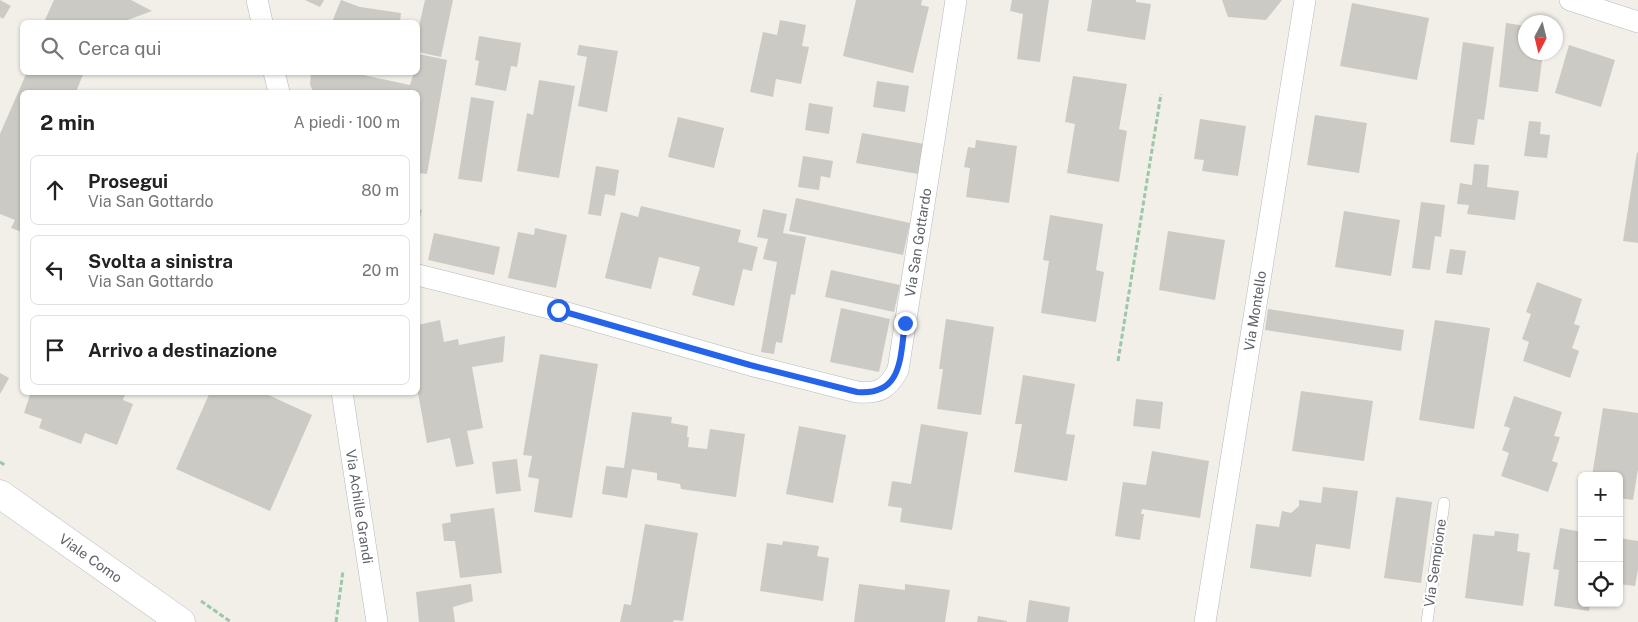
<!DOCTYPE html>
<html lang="it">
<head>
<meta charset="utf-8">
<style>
	body { margin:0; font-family:"Public Sans",sans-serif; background:#f2f2f2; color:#222 }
	.controls { position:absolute; right:15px; bottom:15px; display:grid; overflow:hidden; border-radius:8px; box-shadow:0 1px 4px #0004 }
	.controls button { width:45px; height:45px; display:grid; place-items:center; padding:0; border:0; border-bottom:1px solid #e0e0e0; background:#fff; color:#222; font:25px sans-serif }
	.compass { position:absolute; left:1518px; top:15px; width:45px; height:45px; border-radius:50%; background:#fff; box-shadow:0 1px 4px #0004; rotate:187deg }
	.stop { position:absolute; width:15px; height:15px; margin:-11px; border:4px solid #2563eb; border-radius:50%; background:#fff }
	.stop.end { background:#2563eb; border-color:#fff; box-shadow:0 1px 5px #0008 }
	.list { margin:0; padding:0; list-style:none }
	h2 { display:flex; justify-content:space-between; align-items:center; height:65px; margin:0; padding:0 20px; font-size:21px }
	h2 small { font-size:16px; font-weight:400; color:#767676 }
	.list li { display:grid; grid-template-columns:32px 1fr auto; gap:15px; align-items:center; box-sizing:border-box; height:70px; margin:0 10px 10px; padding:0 10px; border:1px solid #e0e0e0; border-radius:8px }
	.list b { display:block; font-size:19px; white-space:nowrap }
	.list p { margin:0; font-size:16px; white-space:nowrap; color:#767676 }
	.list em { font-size:16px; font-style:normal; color:#767676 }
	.icon { flex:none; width:28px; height:28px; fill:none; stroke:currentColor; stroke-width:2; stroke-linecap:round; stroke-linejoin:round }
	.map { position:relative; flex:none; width:1638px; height:622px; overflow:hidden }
	.search { position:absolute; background:#fff; box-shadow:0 1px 4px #0004; left:20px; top:20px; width:400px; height:55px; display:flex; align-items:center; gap:12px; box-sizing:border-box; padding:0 18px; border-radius:8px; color:#767676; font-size:19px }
	.panel { position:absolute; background:#fff; box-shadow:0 1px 4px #0004; left:20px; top:90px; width:400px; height:305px; border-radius:8px }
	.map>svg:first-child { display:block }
	.building { fill:#cccac5 }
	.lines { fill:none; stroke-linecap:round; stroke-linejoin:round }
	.lane-casing { stroke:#b5b8bc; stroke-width:12 }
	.street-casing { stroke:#b5b8bc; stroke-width:22 }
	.secondary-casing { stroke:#b6babf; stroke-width:29 }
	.path { stroke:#9cc7a9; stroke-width:3; stroke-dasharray:5 2.5; stroke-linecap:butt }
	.lane { stroke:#fff; stroke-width:11 }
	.street { stroke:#fff; stroke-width:21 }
	.secondary { stroke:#fff; stroke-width:28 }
	.route { stroke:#2563eb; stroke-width:6 }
	.labels { text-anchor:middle; stroke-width:4; stroke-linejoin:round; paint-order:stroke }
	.street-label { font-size:14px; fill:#5f6368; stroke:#fff }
</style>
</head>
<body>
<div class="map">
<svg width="1638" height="622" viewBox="0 0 1638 622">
	<rect width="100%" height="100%" fill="#f1efe8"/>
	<g class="building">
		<path d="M0,0L11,6L3,19L0,17Z"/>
		<path d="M54,0H131L152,11L122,22H44Z"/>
		<path d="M305,0H324L320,7Z"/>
		<path d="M341,0L360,7L401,13L400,22H332Z"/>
		<path d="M425,0H453L441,57L418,52V30Z"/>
		<path d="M856,0H922L921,5L929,7L913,73L843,56Z"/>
		<path d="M1012,0H1049L1040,62L1017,59L1023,14L1010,11Z"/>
		<path d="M1092,0H1136V2L1151,4L1145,40L1087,31Z"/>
		<path d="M1222,0H1282L1266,20L1228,17Z"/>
		<path d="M1352,3L1429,18L1417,80L1340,66Z"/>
		<path d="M780,20L806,25L802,46L809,47L801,84L776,79L773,97L750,92L763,32L777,35Z"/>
		<path d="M1506,23L1526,26V52H1543L1538,92L1499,87Z"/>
		<path d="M479,36L521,43L517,67L511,66L506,91L475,85L479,61L475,60Z"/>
		<path d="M1463,42L1494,47L1484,120L1478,119L1474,145L1450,142Z"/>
		<path d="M579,45L618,51L607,112L578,106L587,57L577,55Z"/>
		<path d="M1569,45L1615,60L1601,107L1555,93Z"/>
		<path d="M419,54L447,60L427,174L418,173V92H313L310,84L311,72H349L410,85L414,72H418Z"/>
		<path d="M27,72H84L76,92H22V232L11,228L15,220L0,214V134Z"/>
		<path d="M1073,76L1127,84L1119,129L1127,131L1119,182L1067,173L1075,124L1065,122Z"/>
		<path d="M539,80L575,86L559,178L517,171L527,113L533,115Z"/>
		<path d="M877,81L909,86L905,112L873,107Z"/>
		<path d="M471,97L494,101L482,182L458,179Z"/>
		<path d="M809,103L833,107L829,134L805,130Z"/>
		<path d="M1315,115L1367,123L1359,173L1307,165Z"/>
		<path d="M678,117L724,128L714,168L668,157Z"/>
		<path d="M1200,119L1246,126L1238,176L1202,171L1204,160L1194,159Z"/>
		<path d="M1529,121L1541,122L1540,134L1550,135L1547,158L1524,156Z"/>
		<path d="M862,133L924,144L918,174L856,163Z"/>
		<path d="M976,140L1017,146L1009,203L966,197L970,168L964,167L968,147L975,148Z"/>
		<path d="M1637,152L1638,153V243L1623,241Z"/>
		<path d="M803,156L833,161L830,178L821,176L819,190L798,187Z"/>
		<path d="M1474,164L1489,165L1487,187L1519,191L1515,220L1467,214L1469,205L1457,204L1460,183L1472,185Z"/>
		<path d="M596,166L619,170L615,196L605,194L601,216L588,214Z"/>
		<path d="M796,198L910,223L903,255L789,231Z"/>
		<path d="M1421,202L1445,205L1441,237L1435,236L1430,270L1412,268Z"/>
		<path d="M641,206L741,230L738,242L758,247L752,271L743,269L734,306L692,295L700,267L659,257L651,289L605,278L621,212L638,217Z"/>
		<path d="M418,209L422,210L418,225Z"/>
		<path d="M763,209L787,214L783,233L806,237L795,295L791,294L782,343L776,342L774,354L761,352L777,262L763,259L768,239L757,237Z"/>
		<path d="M1344,211L1400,220L1391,276L1335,267Z"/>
		<path d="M1050,215L1103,224L1096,270L1104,272L1096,322L1041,313L1049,261L1043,260Z"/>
		<path d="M535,228L567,235L556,288L508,278L518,232L534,235Z"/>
		<path d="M1168,231L1225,240L1215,300L1159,290Z"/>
		<path d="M434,233L500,247L494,275L428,260Z"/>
		<path d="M1450,249L1466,251L1462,275L1446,273Z"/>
		<path d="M831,270L900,285L894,312L825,297Z"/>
		<path d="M1537,282L1582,299L1574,324L1580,326L1572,348L1579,351L1570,378L1523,361L1529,342L1522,339L1531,314L1526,312Z"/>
		<path d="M841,308L890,319L879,372L830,362Z"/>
		<path d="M1268,309L1404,330L1401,351L1265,330Z"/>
		<path d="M946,319L994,327L981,415L937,409L943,369H939Z"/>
		<path d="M440,320L444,342L458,339L459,345L505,336L503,362L472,367L483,428L467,431L474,464L456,467L450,438L427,443L418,393V325Z"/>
		<path d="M1435,320L1490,328L1474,429L1419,420Z"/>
		<path d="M540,354L598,364L572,518L534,512L539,479L528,477L532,456L523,455Z"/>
		<path d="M0,373L9,378L0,394Z"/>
		<path d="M1023,375L1075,384L1066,434L1075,435L1067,481L1014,472L1022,424H1015Z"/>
		<path d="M1301,391L1373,401L1364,461L1292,451Z"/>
		<path d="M31,392H126L123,400L133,404L117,445L85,433L81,444L39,428L42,419L24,413Z"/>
		<path d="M210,392H262L312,415L270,511L176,469Z"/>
		<path d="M1514,396L1562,412L1554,436L1560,437L1552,461L1558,463L1548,492L1501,476L1509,453L1502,450L1510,428L1504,426Z"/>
		<path d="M1136,399L1163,402L1160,429L1133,426Z"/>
		<path d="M1603,408L1638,413V469L1633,500L1619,498V476H1592Z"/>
		<path d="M632,412L672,417L671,423L688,426L687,437H689L688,447L707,449L710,429L745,434L736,497L681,489L680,484L657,480V473L632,469L627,498L602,494L606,466L624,468Z"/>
		<path d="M921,424L968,432L952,530L900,522L902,508L888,506L892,481L911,484Z"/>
		<path d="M799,426L846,435L833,503L786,494Z"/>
		<path d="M1152,451L1209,461L1200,518L1142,509L1141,514H1144L1140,540L1115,536L1123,482L1146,485Z"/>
		<path d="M517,459L521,491L496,494L492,462Z"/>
		<path d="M1323,487L1358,491L1350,549L1316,544L1311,577L1250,568L1256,524L1279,527L1282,511L1291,513L1299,506V500L1321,503Z"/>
		<path d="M1396,497L1432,502L1421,583L1384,578Z"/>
		<path d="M494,508L502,573L460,578L455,541H444L442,524L451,522L450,514Z"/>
		<path d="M645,524L698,533L683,621L674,620L673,622H620L624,604L631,605Z"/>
		<path d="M1560,528L1582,532V603H1590L1589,611L1554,606L1559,570L1553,569Z"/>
		<path d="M1495,531L1519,534L1517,551L1530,553L1523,606L1465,598L1473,534L1494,536Z"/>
		<path d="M1619,538L1638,541V569L1635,586L1619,584Z"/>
		<path d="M783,541L819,546L817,556L829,558L823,601L760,591L767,543L782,545Z"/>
		<path d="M471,584L473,601L453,607L455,622H419L416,592Z"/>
		<path d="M859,584L905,590V584L950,590L945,622H854Z"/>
		<path d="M1029,600L1070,607L1068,622H1026Z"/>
		<path d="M978,616L1007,621V622H977Z"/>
	</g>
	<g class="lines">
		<defs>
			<path id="lane" d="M1427,622L1444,503"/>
			<g id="street">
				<path d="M257,0L262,22"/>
				<path d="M1570,0L1638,22"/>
				<path d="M274,72L279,92"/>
				<path id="s1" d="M418,275L557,310L750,365L857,392C879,394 888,389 898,370L956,0"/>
				<path id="s2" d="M342,392L377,622"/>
				<path id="s3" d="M1205,622L1305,0"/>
			</g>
			<g id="secondary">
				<path id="s4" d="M0,494L181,622"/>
			</g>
		</defs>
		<use href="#lane" class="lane-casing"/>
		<use href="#street" class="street-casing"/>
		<use href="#secondary" class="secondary-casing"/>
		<g class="path">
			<path d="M1118,361L1161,94"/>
			<path d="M0,462L6,466"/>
			<path d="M201,601L231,622"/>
			<path d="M336,622L343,571"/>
		</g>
		<use href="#lane" class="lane"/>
		<use href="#street" class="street"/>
		<use href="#secondary" class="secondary"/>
	</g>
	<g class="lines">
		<path class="route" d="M558,310L750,365L857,392C903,396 900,357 905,323"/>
	</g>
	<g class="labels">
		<g class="street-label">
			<text dy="5" stroke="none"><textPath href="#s1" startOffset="634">Via San Gottardo</textPath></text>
			<text dy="5" stroke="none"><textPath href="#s3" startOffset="315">Via Montello</textPath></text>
			<text dy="5" stroke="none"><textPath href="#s2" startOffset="116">Via Achille Grandi</textPath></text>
			<text dy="5" stroke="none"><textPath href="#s4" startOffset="111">Viale Como</textPath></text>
			<text transform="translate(1435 563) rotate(-82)" y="5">Via Sempione</text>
		</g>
	</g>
</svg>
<div class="controls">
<button>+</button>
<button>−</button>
<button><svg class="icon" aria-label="locate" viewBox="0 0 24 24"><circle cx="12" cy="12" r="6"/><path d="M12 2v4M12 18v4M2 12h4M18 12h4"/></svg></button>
</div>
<svg class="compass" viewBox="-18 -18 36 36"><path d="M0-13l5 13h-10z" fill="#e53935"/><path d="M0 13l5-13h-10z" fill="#767676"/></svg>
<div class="stop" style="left:558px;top:310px"></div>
<div class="stop end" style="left:905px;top:323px"></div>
<div class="search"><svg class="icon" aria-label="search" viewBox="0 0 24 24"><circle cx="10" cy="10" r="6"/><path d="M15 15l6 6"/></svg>Cerca qui</div>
<section class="panel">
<h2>2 min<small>A piedi · 100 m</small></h2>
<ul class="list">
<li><svg class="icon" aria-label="ahead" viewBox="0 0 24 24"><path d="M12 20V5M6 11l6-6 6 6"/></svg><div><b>Prosegui</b><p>Via San Gottardo</p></div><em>80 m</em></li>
<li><svg class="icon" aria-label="left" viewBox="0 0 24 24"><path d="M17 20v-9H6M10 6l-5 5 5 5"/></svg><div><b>Svolta a sinistra</b><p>Via San Gottardo</p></div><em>20 m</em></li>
<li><svg class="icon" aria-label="arrive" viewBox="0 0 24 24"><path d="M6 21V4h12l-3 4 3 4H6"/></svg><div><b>Arrivo a destinazione</b></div></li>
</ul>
</section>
</div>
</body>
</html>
